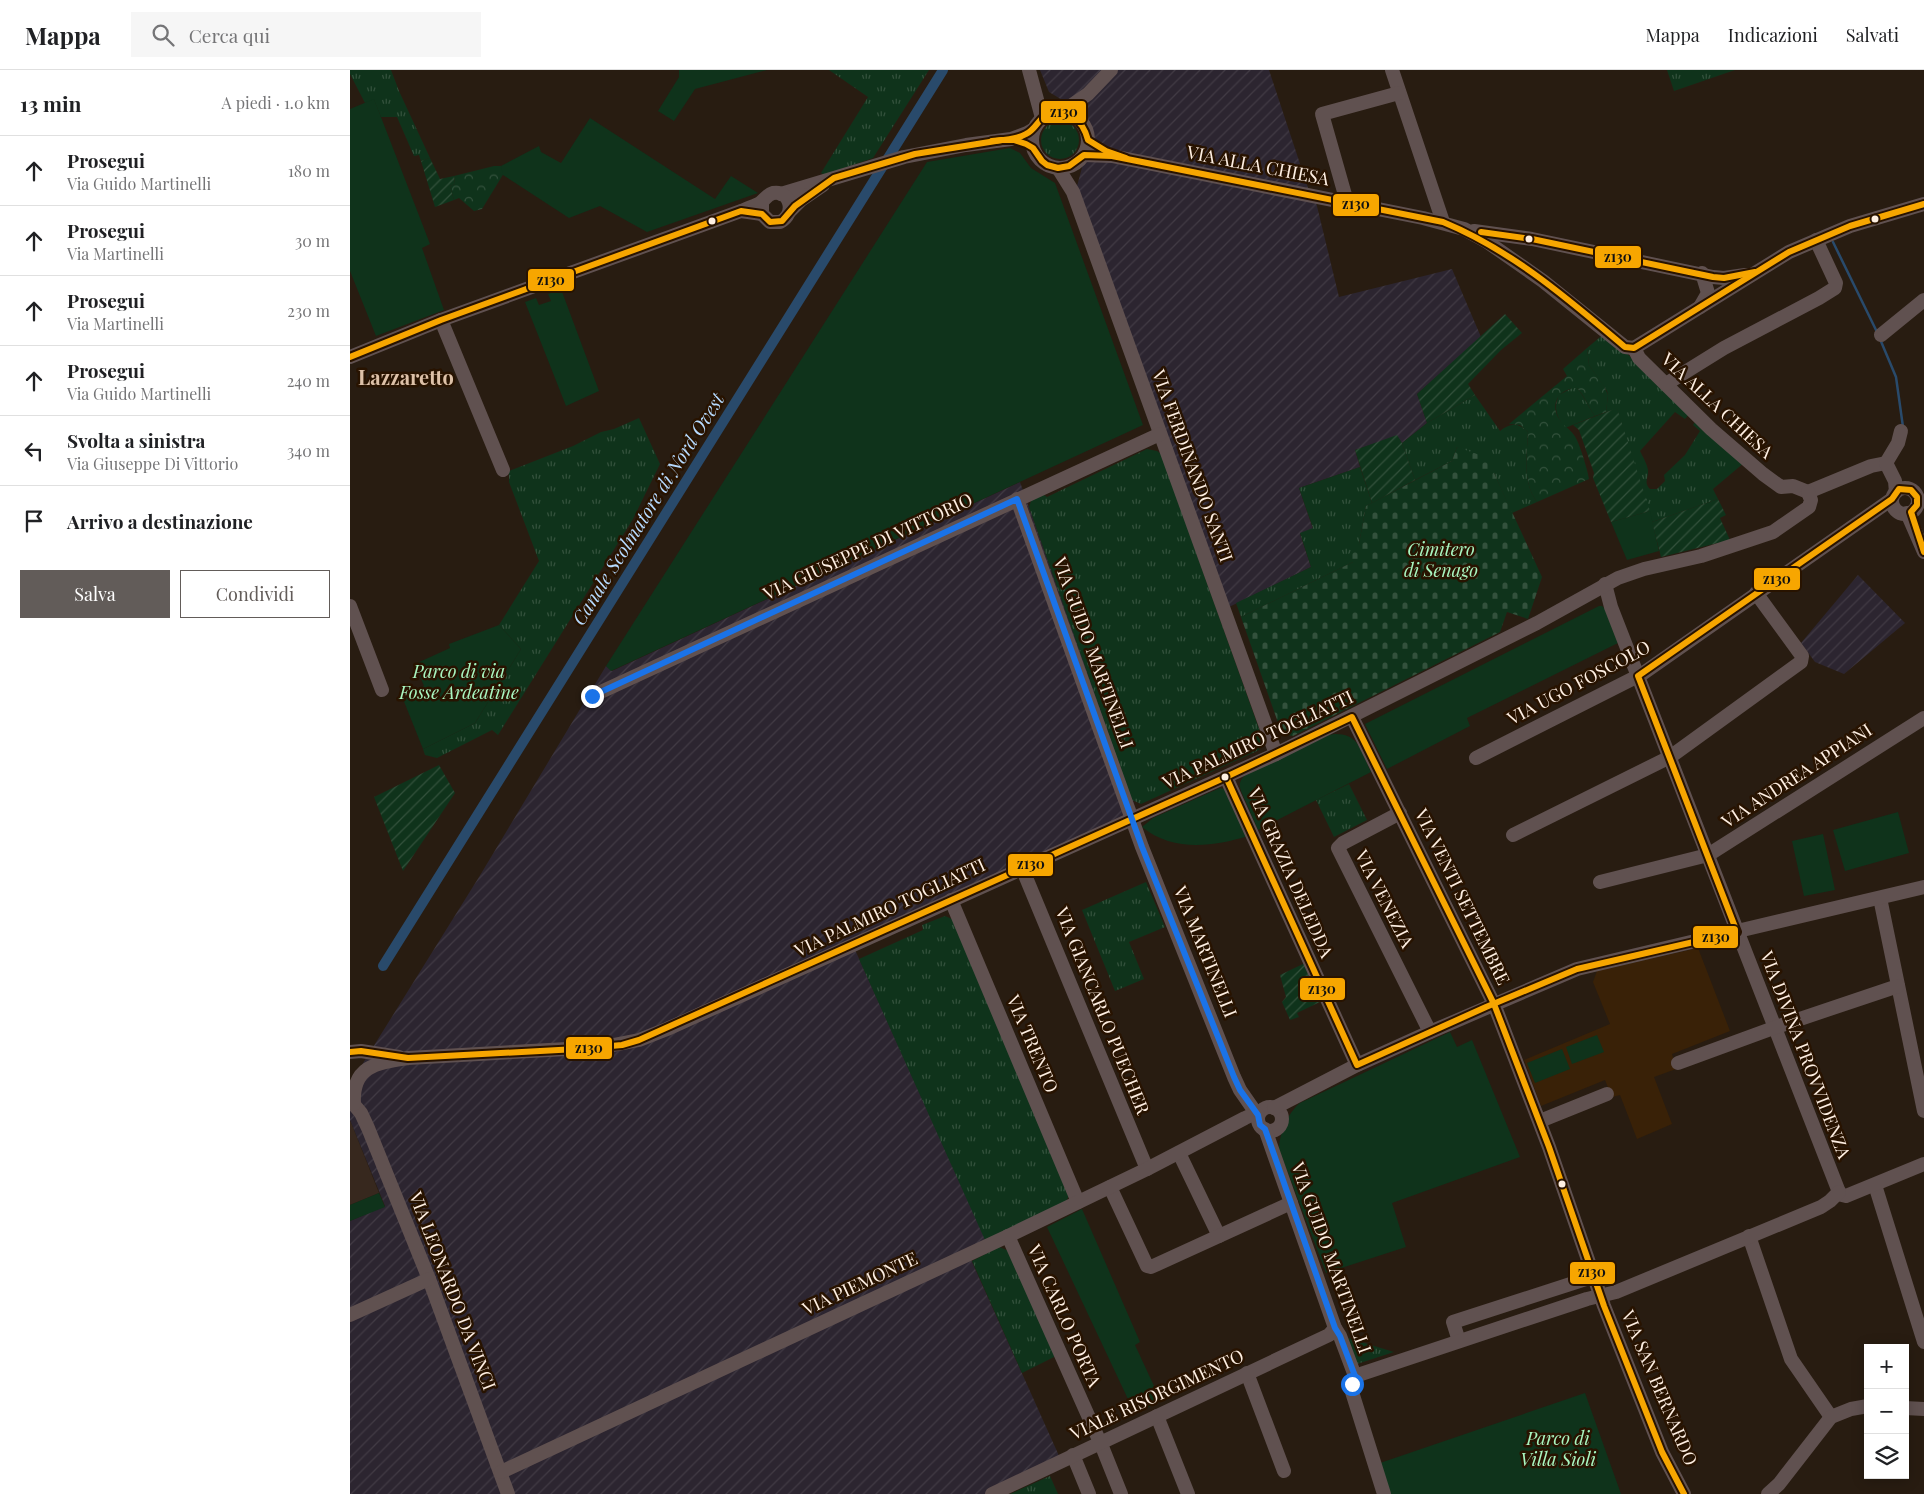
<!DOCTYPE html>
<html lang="it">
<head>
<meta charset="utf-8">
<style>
	body { margin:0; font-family:"Playfair Display",serif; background:#f6f6f6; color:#202124 }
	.controls { position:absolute; right:15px; bottom:15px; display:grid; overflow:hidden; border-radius:0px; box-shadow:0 2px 12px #0003 }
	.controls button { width:45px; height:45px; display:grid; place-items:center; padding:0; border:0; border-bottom:1px solid #e0e0e0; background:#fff; color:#202124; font:25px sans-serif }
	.stop { position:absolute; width:15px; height:15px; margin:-11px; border:4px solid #1a73e8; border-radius:50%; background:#fff }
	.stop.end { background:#1a73e8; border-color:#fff; box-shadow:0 1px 5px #0008 }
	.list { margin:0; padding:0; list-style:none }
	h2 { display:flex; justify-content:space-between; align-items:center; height:65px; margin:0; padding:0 20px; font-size:21px }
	h2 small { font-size:16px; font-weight:400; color:#757577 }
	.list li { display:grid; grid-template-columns:32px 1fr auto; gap:15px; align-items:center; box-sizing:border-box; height:70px; padding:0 20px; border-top:1px solid #e0e0e0 }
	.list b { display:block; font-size:19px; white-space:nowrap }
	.list p { margin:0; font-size:16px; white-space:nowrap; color:#757577 }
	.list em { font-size:16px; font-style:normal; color:#757577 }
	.actions { display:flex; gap:10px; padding:15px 20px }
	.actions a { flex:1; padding:11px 0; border:1px solid #625c59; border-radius:0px; text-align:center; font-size:18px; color:#625c59 }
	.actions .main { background:#625c59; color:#fff }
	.icon { flex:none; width:28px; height:28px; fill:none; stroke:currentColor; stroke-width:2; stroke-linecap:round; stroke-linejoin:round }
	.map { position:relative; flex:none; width:1574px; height:1424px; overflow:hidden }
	header { display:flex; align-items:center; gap:30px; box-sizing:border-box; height:70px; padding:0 25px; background:#fff; border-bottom:1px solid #e0e0e0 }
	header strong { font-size:24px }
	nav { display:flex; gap:28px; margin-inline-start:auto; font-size:18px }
	.search { width:350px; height:45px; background:#f6f6f6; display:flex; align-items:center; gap:12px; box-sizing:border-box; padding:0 18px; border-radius:0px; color:#757577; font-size:19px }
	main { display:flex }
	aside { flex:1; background:#fff }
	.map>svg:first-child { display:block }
	.commercial { fill:#37281e }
	.industrial { fill:url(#industrial-furrows) }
	.built { fill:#392107 }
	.grass { fill:url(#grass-tufts) }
	.forest { fill:url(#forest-crowns) }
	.cemetery { fill:url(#cemetery-stones) }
	.park { fill:#0f331b }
	.garden { fill:url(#garden-furrows) }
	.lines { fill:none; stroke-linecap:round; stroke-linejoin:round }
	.stream { stroke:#294a6b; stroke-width:2.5 }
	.canal { stroke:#294a6b; stroke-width:10 }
	.minor { stroke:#605150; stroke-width:14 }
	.bus-1-casing { stroke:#281300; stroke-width:10 }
	.bus-1 { stroke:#f7a600; stroke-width:6 }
	.route { stroke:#1a73e8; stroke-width:6 }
	.bus-dot { fill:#feefe2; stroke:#281300; stroke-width:2 }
	.labels { text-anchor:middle; stroke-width:5; stroke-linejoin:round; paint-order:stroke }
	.street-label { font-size:18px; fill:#feefe2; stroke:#281300 }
	.park-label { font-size:18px; font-style:italic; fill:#a9f6c0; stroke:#281300 }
	.water-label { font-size:19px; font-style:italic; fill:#b6dafe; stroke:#281300 }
	.quarter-label { font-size:20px; font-weight:bold; fill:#ddc1a8; stroke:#281300 }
	.line-badge { stroke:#281300; stroke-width:2 }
	.pale-badge-label { font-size:14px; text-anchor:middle; font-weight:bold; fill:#111 }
</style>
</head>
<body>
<header>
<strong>Mappa</strong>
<div class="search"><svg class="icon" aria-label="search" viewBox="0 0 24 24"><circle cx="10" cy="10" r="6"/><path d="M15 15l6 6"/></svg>Cerca qui</div>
<nav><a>Mappa</a><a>Indicazioni</a><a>Salvati</a></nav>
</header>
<main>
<aside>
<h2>13 min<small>A piedi · 1.0 km</small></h2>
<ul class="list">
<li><svg class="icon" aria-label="ahead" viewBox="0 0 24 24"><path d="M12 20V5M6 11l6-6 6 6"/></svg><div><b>Prosegui</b><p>Via Guido Martinelli</p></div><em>180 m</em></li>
<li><svg class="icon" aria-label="ahead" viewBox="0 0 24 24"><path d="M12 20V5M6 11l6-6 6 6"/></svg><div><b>Prosegui</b><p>Via Martinelli</p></div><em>30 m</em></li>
<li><svg class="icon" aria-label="ahead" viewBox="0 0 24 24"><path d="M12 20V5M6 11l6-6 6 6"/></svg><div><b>Prosegui</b><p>Via Martinelli</p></div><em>230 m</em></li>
<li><svg class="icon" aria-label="ahead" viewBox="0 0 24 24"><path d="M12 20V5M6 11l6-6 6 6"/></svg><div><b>Prosegui</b><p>Via Guido Martinelli</p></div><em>240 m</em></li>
<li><svg class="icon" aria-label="left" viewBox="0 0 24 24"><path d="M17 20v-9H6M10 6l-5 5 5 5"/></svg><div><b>Svolta a sinistra</b><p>Via Giuseppe Di Vittorio</p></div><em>340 m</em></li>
<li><svg class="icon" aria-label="arrive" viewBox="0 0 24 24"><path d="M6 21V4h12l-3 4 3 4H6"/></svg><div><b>Arrivo a destinazione</b></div></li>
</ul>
<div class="actions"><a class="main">Salva</a><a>Condividi</a></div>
</aside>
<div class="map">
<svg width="1574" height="1424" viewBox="0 0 1574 1424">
	<defs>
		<pattern id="industrial-furrows" width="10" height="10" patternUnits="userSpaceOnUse" patternTransform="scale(1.25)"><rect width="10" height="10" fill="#2c2530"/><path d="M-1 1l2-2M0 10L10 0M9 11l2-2" fill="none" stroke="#413a44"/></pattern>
		<pattern id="grass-tufts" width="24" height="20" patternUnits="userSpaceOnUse" patternTransform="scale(1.25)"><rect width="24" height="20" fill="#0f331b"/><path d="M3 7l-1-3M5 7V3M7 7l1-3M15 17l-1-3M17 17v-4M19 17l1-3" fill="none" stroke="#33513c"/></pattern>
		<pattern id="forest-crowns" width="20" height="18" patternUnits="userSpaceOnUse" patternTransform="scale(1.25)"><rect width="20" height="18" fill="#0f331b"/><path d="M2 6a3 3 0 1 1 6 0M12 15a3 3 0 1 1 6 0" fill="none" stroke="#33513c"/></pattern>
		<pattern id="cemetery-stones" width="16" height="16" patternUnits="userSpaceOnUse" patternTransform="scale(1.25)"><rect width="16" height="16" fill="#0f331b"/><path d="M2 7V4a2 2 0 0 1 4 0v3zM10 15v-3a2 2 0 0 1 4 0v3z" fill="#33513c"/></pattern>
		<pattern id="garden-furrows" width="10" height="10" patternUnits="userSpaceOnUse" patternTransform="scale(1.25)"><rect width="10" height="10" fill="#0f331b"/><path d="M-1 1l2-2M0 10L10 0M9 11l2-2" fill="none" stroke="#33513c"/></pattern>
	</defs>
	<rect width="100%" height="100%" fill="#281c11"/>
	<path class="commercial" d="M0,1050L29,1123L0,1135Z"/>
	<g class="industrial">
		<path d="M690,0H919L959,121L966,132L989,227L1102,199L1131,267L1067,324L1077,353L1052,373L1047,366L1005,380L1010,397L949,418L963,459L950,464L961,497L879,537L727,116L742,61L729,40L699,22Z"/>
		<path d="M670,412L787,742L502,873L637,1173L618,1183L710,1388L638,1424H0V1151L35,1136L0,1050V1014L129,807L256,596L262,601Z"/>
		<path d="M1508,505L1555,553L1494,604L1465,592L1451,573Z"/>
	</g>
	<path class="built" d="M1348,878L1380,961L1322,984L1326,999L1304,1007L1322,1054L1287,1069L1270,1025L1262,1027L1255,1010L1191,1036L1174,990L1260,954L1243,912L1247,901Z"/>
	<g class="grass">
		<path d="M0,0H41L49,21L80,88L71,91L69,85L64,86L47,47H31L24,30L15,33L0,4Z"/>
		<path d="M479,0H579L523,88L475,105L471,103L518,27Z"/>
		<path d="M1317,0H1385L1324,21Z"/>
		<circle cx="710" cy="70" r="19"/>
		<path d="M1255,263L1340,343L1335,349L1325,342L1290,381C1293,387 1297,394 1298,400C1299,408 1293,412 1300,419H1307L1315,411L1314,405L1335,385L1350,361L1343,355L1347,349L1395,392L1363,419L1368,429L1302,452L1267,339L1256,342L1258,325L1257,321L1239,295L1237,278Z"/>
		<path d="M1222,318H1227C1235,327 1238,337 1245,346L1215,358C1207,346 1203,339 1209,325Z"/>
		<path d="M1125,325L1150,361C1160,353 1168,352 1178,362C1177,385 1172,412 1187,432L1162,443L1144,403L1107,377L1102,391L1065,410L1052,373L1077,353Z"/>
		<path d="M289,348L310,394L283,449L148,665L142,660L87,688L75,685L73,679L125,653L171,579L149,555L189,491L159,412V401L223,376L251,362L264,359Z"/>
		<path d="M797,379L807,381L811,384L913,670L911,678L907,681L791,734L782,730L679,437L681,431L691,423L697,427Z"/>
		<path d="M1010,397L1022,433L1016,436L1009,474L1003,492L891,547L886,533L961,497L950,463L963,458L949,418Z"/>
		<path d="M999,714L1017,750L984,767L966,730Z"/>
		<path d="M796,812L815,857L779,872L794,909L765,921L732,840Z"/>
		<path d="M595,846L602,849L719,1125L716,1132L635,1170L509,889L573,860L572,855Z"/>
		<path d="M649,1177L659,1181L706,1286L672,1303L622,1191Z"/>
		<path d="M998,1268L1044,1282L1007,1294Z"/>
		<path d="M700,1406L708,1424H660Z"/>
	</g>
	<g class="forest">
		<path d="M144,96H151L154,103L132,139L124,141L109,128L104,130L100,116L105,114L104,106Z"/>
		<path d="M1237,278L1239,295L1254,316L1258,325L1256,342L1245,346C1238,337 1235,326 1227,318C1211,318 1200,332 1208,347C1213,356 1219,358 1224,365C1229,371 1238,401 1239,409L1187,432C1172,412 1177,385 1178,362L1170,355L1159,354L1217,306L1213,299Z"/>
	</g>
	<path class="cemetery" d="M1107,377L1147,391L1144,403L1192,507L1178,549L1157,542L1150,562L943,666L932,664L891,547L1003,492L999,484L1009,474L1016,436L1102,391Z"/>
	<g class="park">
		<path d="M329,0H417L345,19L324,51L308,41L329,7Z"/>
		<path d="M24,29L80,174L72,178L94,240L26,266L0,201V39Z"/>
		<path d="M240,48L365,129L381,106L408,123L297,162L250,136L219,148L153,105L151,96L189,76L191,82L211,93Z"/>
		<path d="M660,78L670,83L681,98L705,113L793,355L261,601L256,596L577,92Z"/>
		<path d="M211,219L249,321L216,336L175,232L186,228L189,235L201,231L198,224Z"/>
		<path d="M1300,441L1309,481L1277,490L1261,452Z"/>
		<path d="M1249,536H1252L1255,539L1268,573L1117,648L1120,656L1037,699L1015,654Z"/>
		<path d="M149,555L171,579L125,653L73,679L51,624L74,616L65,594L100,578L99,574Z"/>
		<path d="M985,664C1010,664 1011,682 1021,702L908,760L891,721C889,715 889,712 894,706L979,665Z"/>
		<path d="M870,718L874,719L898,766C862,777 823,782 792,757L803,748Z"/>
		<path d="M1548,742L1559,783L1495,801L1483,760Z"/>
		<path d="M1473,764L1485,820L1454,826L1442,771Z"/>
		<path d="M1100,962L1107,977L1122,970L1170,1087L1042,1133L1056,1177L976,1203L929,1079C929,1065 938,1042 950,1033Z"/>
		<path d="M1247,965L1254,982L1222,994L1216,977Z"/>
		<path d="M1212,979L1220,999L1185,1013L1177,993Z"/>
		<path d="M29,1123L35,1137L0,1151V1135Z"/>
		<path d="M732,1139L790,1272L785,1275L811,1331L785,1344L697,1157Z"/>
		<path d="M1235,1323L1271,1424H1039L1030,1393Z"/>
	</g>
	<g class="garden">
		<path d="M80,88L90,109L104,106L105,114L100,116L104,130L85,137L71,91Z"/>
		<path d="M1155,244L1172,263L1151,280L1118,314L1125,325L1077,353L1067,324Z"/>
		<path d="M1267,338L1300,441L1261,452L1243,408L1244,403L1229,360L1223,355Z"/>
		<path d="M1047,365L1052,373L1065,410L1022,433L1005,380Z"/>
		<path d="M1368,429L1376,445L1370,448L1380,470L1311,487L1302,452Z"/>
		<path d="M89,695L105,723L53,801L24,727Z"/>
		<path d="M955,893L972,931L947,943L949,947L940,950L932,932L936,927L930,905Z"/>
	</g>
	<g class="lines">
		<g class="stream">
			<path d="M1483,172L1527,262"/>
			<path d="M1530,269L1546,307L1553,357"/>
		</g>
		<path class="canal" d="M33,896L593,0"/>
		<g class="minor">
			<path d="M679,0L692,48"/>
			<path d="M1042,0L1093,152"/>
			<circle cx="710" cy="70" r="28"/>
			<path d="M712,42L738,24L761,0"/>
			<path d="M734,85L762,86L1073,148L1114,159L1136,171L1193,211L1275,277L1284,278"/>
			<path d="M708,98L723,122L926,684"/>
			<path d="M431,124L554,87L616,75L661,69L677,63L684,59"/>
			<path d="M997,132L972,44L1049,23"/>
			<path d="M392,141C397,138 405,136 410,133C415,130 416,125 423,123C441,120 446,144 430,152H420L412,144V132"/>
			<path d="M440,141L451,130L473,115"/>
			<path d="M1124,161L1182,169L1363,207L1374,208L1395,205"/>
			<path d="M1350,237L1358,223L1352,203"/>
			<path d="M91,250L153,400"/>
			<path d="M1531,265L1574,230"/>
			<path d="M1284,278L1439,182L1500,156L1574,134"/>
			<path d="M1284,278L1289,288L1361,359L1413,404L1431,417L1443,416L1458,422"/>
			<path d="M0,287L91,250L391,141L412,144"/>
			<path d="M1316,314L1374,278L1469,228L1485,218L1486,213L1466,170"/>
			<circle cx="1555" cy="431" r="13"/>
			<path d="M1458,422L1521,396L1536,393"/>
			<path d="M1546,422L1545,411L1536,393L1548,373L1551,361"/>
			<path d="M667,429L792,777L884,1007L890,1020L906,1043"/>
			<path d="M1557,443L1574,482"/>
			<path d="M1255,514L1261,537L1489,1122"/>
			<path d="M0,536L32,620"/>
			<path d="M242,626L810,364"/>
			<path d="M1002,647L1144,934L1199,1077L1254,1236L1312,1382L1334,1424"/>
			<path d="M1126,688L1292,604L1542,429"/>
			<path d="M876,707L1007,995"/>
			<path d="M1050,743L993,773L988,778L1080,962"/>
			<path d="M1163,765L1320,687L1451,592L1452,586L1406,523"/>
			<path d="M672,798L797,1099"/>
			<path d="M1250,812L1358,785L1574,648"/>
			<path d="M1530,828L1574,1041"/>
			<path d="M601,830L728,1132"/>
			<path d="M0,982L11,981L49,987"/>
			<path d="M1328,993L1429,956L1548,916"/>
			<path d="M0,1030L11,1043L18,1058L79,1209L158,1424"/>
			<path d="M4,1034C2,996 26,993 58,988L253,977L289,970L317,959L926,684L1187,553L1268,508L1294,499L1351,486L1423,462L1459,437L1461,430L1458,422"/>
			<circle cx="920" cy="1049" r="12"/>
			<path d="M924,1038L1007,995L1080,962L1227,899L1574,817"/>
			<path d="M1190,1051L1257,1024"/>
			<path d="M915,1059L985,1258L990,1266L1005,1306L1002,1314V1322L1034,1424"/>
			<path d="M829,1083L869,1166"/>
			<path d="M1525,1115L1574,1272"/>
			<path d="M760,1117L797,1196L801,1197L941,1133"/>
			<path d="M1489,1122L1492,1125L1496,1126L1574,1094"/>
			<path d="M658,1166L753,1379L771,1424"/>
			<path d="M1399,1166L1441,1289L1481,1347"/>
			<path d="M0,1245L79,1209"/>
			<path d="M1109,1271L1103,1252L1245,1206"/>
			<path d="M897,1303L934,1401"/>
			<path d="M1005,1306L1237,1229L1266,1222L1471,1137L1480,1131L1489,1122"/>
			<path d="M1555,1338L1574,1339"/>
			<path d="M807,1346L838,1424"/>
			<path d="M723,1385L739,1424"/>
			<path d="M151,1402L658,1166L797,1099L895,1048L906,1043L908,1045"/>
			<path d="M642,1424L979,1265L985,1258"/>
			<path d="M1418,1424L1429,1414L1481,1347L1501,1339L1518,1336"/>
		</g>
		<defs>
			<g id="bus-1">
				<path d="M642,71C653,70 666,70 676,64C685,60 688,50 696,45C716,33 733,51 738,70L756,81L776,88"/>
				<path d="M1131,162L1182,169L1363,207L1374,208L1405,202"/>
				<path d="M0,287L91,250L391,141L412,144L420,152L432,151L445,136L484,108L565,84L652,70H664L676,74L683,78L692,91L697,95L708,98L719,96L734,85L762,86L1093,152C1163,181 1218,229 1275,277L1284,278L1439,182L1500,156L1574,134"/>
				<path d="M876,707L1007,995L1136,937L1227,899L1387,862L1288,606L1542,429L1549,419L1561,420L1567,427V435L1561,442L1574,482"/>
				<path d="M0,982L11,981L58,988L227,979L272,975L289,970L876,707L1002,647L1144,934L1199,1077L1254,1236L1312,1382L1334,1424"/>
			</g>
		</defs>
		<use href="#bus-1" class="bus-1-casing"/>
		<use href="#bus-1" class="bus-1"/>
	</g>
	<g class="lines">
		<path class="route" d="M242,626L667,429L792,777L884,1007L890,1020L908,1045L910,1055L915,1059L985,1258L990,1266L1005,1306L1002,1314"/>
	</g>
	<g class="bus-dot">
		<circle cx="1525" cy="149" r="4.5"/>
		<circle cx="362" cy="151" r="4.5"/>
		<circle cx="1179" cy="169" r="4.5"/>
		<circle cx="875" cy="707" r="4.5"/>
		<circle cx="1212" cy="1114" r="4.5"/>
	</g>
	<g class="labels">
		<g class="street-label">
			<text transform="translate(908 96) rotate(11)" y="6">VIA ALLA CHIESA</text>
			<text transform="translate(1367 336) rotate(43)" y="6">VIA ALLA CHIESA</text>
			<text transform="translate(842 396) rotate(70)" y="6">VIA FERDINANDO SANTI</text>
			<text transform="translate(518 477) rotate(-25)" y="6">VIA GIUSEPPE DI VITTORIO</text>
			<text transform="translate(743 583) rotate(70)" y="6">VIA GUIDO MARTINELLI</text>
			<text transform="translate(1229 613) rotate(-28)" y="6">VIA UGO FOSCOLO</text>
			<text transform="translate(908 670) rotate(-25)" y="6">VIA PALMIRO TOGLIATTI</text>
			<text transform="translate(1447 706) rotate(-33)" y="6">VIA ANDREA APPIANI</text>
			<text transform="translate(940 803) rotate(66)" y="6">VIA GRAZIA DELEDDA</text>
			<text transform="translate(1112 827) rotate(64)" y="6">VIA VENTI SETTEMBRE</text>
			<text transform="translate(1034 829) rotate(63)" y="6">VIA VENEZIA</text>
			<text transform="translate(540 838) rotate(-25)" y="6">VIA PALMIRO TOGLIATTI</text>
			<text transform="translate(855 882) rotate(68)" y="6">VIA MARTINELLI</text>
			<text transform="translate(752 941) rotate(68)" y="6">VIA GIANCARLO PUECHER</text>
			<text transform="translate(682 974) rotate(67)" y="6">VIA TRENTO</text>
			<text transform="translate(1455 985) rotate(69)" y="6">VIA DIVINA PROVVIDENZA</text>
			<text transform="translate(981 1188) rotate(70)" y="6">VIA GUIDO MARTINELLI</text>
			<text transform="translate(510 1214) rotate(-25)" y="6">VIA PIEMONTE</text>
			<text transform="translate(102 1221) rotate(69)" y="6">VIA LEONARDO DA VINCI</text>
			<text transform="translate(714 1246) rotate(66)" y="6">VIA CARLO PORTA</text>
			<text transform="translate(1309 1318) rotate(67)" y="6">VIA SAN BERNARDO</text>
			<text transform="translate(807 1325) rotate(-25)" y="6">VIALE RISORGIMENTO</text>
		</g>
		<g class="park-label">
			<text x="1091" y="486">Cimitero<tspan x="1091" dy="21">di Senago</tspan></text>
			<text x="109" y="608">Parco di via<tspan x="109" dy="21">Fosse Ardeatine</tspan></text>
			<text x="1208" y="1375">Parco di<tspan x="1208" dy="21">Villa Sioli</tspan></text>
		</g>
		<g class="water-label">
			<text transform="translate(298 439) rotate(-58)" y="7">Canale Scolmatore di Nord Ovest</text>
		</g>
		<g class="quarter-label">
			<text x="56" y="315">Lazzaretto</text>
		</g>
	</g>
	<g class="line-badge">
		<rect x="690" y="30" width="47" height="24" rx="5" fill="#f7a600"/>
		<rect x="982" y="123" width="48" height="24" rx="5" fill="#f7a600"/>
		<rect x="1244" y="175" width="48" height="24" rx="5" fill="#f7a600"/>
		<rect x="177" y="198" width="48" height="24" rx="5" fill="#f7a600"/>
		<rect x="1403" y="497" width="48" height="24" rx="5" fill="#f7a600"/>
		<rect x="657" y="783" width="47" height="24" rx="5" fill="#f7a600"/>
		<rect x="1342" y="855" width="47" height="24" rx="5" fill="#f7a600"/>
		<rect x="949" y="907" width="47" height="24" rx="5" fill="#f7a600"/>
		<rect x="215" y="966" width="48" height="24" rx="5" fill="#f7a600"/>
		<rect x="1219" y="1191" width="47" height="24" rx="5" fill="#f7a600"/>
	</g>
	<g class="pale-badge-label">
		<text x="714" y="47">z130</text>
		<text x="1006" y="139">z130</text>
		<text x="1268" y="192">z130</text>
		<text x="201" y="215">z130</text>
		<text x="1427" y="514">z130</text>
		<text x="681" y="799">z130</text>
		<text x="1366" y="872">z130</text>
		<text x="972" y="924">z130</text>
		<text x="239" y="983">z130</text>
		<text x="1242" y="1207">z130</text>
	</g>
</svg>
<div class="controls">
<button>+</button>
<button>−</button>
<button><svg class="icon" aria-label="layers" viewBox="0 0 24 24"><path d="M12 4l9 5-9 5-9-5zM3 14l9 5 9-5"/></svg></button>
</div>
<div class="stop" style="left:1002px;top:1314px"></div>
<div class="stop end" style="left:242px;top:626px"></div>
</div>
</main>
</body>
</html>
